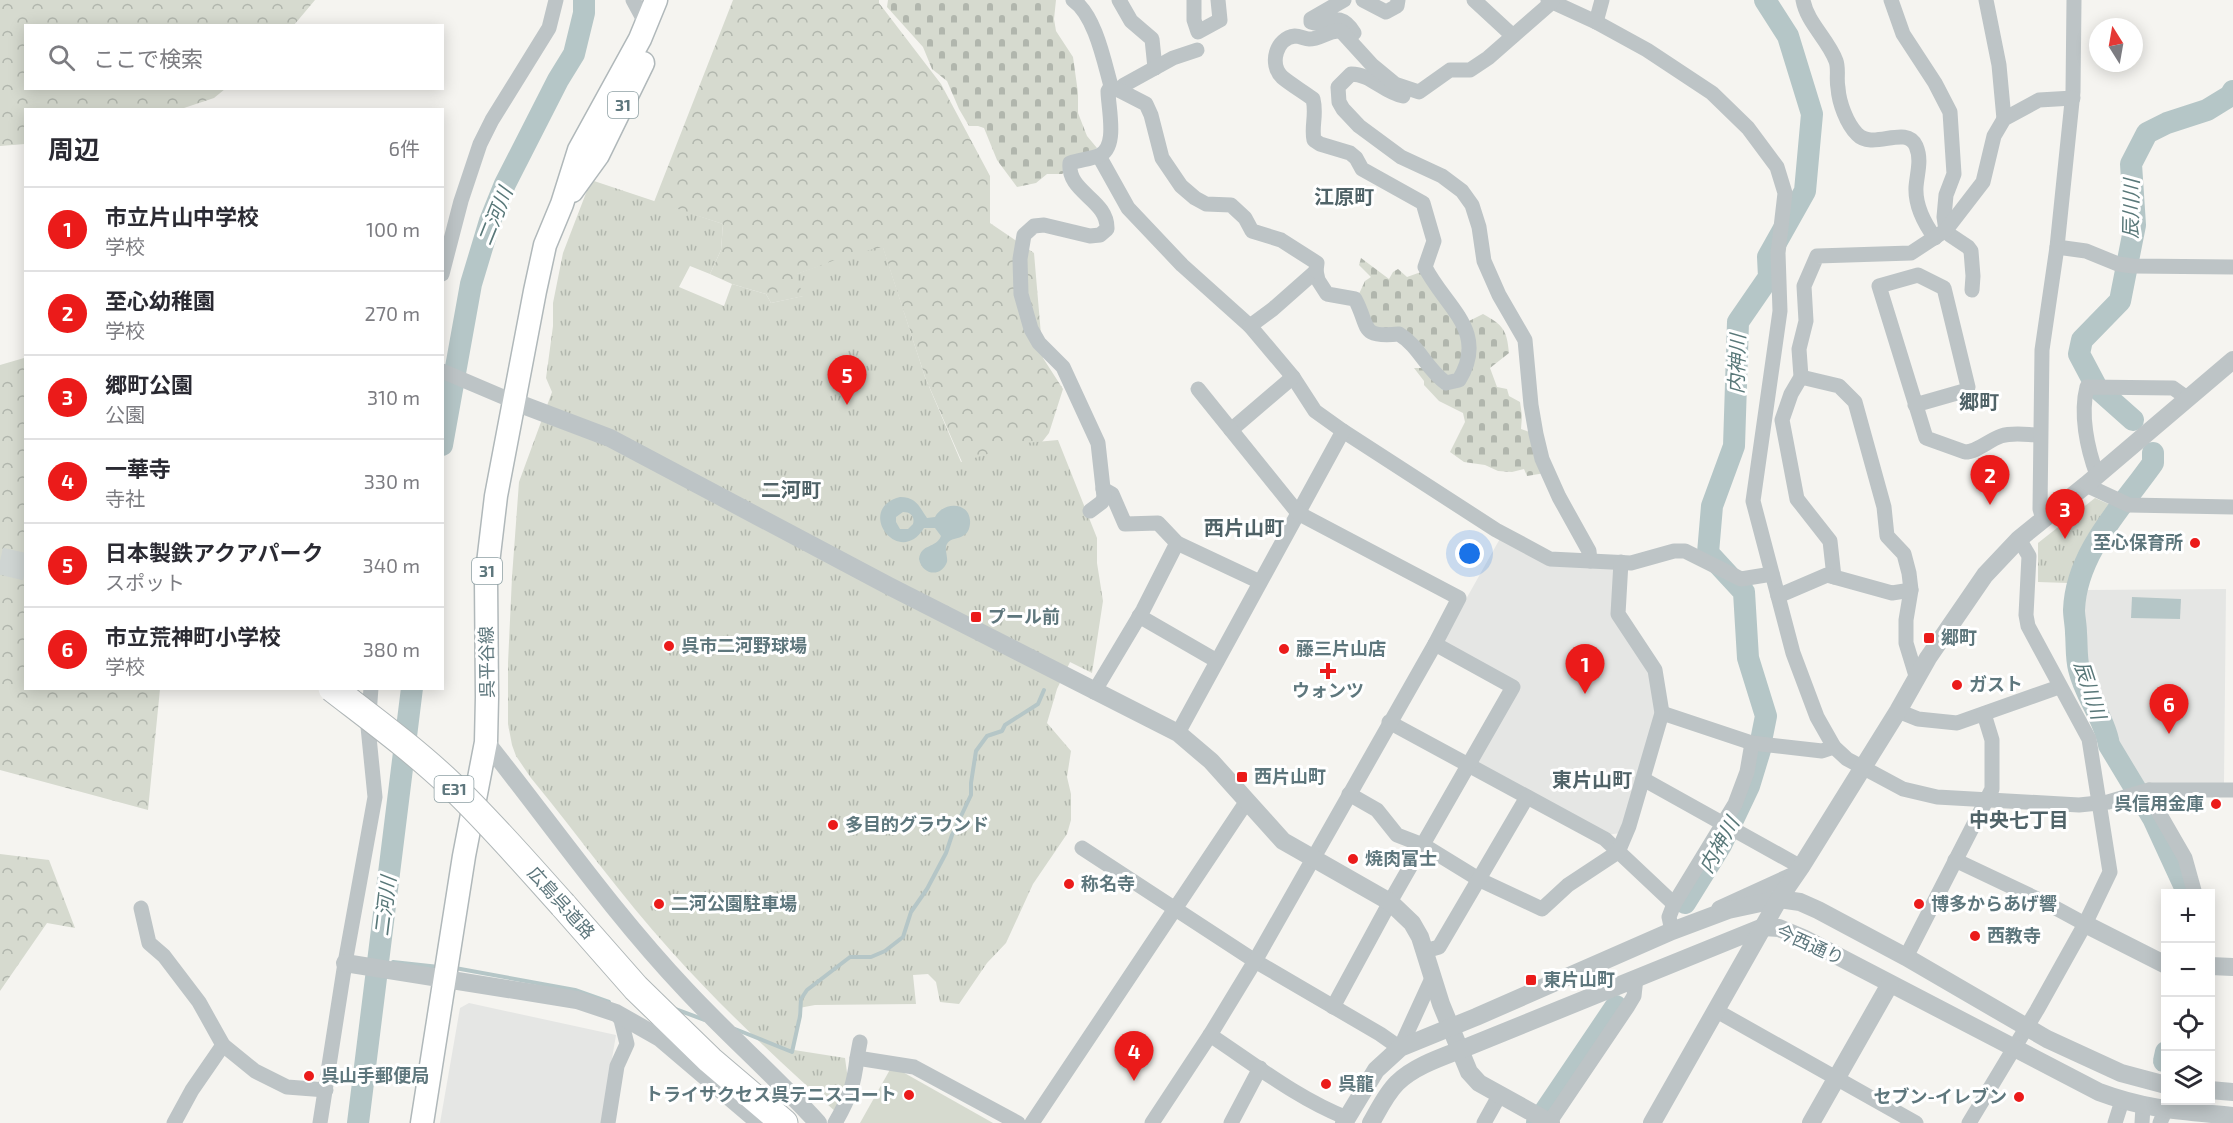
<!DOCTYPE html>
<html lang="ja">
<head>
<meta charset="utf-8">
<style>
	body { margin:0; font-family:"Exo 2","Noto Sans JP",sans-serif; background:#f2f2f3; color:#2b2b33 }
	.controls { position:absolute; right:18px; bottom:18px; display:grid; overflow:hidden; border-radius:0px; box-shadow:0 3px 15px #0003 }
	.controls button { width:54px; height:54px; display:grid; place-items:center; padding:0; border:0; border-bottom:2px solid #e1e1e2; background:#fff; color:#2b2b33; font:30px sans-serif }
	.compass { position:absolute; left:2089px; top:18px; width:54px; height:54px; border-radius:50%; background:#fff; box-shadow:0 3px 15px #0003; rotate:349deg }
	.you { position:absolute; left:1470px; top:554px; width:21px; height:21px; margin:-15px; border:4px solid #fff; border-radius:50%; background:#1a73e8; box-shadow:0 0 0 9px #1a73e833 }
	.badge { display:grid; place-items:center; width:39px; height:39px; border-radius:50%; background:#eb1b1a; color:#fff; font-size:20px; font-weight:700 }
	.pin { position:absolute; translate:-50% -50px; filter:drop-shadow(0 2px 3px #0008) }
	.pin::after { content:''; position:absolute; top:32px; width:21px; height:18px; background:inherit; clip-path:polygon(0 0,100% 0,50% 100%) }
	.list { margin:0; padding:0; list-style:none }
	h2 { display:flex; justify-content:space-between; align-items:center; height:78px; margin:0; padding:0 24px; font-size:26px }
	h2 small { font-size:20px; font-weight:400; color:#7c7c81 }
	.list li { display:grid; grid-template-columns:39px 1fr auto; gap:18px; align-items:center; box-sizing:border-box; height:84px; padding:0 24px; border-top:2px solid #e1e1e2 }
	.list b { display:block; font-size:22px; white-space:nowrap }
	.list p { margin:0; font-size:20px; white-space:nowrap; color:#7c7c81 }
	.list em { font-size:20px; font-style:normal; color:#7c7c81 }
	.icon { flex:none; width:33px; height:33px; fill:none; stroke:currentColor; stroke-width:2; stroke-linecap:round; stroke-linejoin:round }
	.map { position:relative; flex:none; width:2233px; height:1123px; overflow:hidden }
	.search { position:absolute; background:#fff; box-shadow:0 3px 15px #0003; left:24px; top:24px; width:420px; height:66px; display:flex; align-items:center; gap:15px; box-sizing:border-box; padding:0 21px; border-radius:0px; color:#7c7c81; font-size:22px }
	.panel { position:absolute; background:#fff; box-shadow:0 3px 15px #0003; left:24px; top:108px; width:420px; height:582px; border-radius:0px }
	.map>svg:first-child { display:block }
	.built { fill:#e5e6e4 }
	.green { fill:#d6dacf }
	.forest { fill:url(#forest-crowns) }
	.cemetery { fill:url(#cemetery-stones) }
	.park { fill:url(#park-tufts) }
	.water { fill:#b5c6c7; fill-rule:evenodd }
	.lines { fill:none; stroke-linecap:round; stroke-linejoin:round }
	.stream { stroke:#b5c6c7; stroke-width:4 }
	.river { stroke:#b5c6c7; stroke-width:22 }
	.motorway-tunnel { stroke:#cfd5d3; stroke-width:27; stroke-dasharray:27 14; stroke-linecap:butt }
	.primary-casing { stroke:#b0b8ba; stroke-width:25 }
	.motorway-casing { stroke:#b0b7b8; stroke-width:29 }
	.minor { stroke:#bdc4c6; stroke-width:15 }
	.tertiary { stroke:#bdc4c6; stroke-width:18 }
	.primary { stroke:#fff; stroke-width:22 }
	.motorway { stroke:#fff; stroke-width:27 }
	.motorway-bridge-casing { stroke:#b0b7b8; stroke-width:29; stroke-linecap:butt }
	.motorway-bridge { stroke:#fff; stroke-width:27 }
	.poi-dot { fill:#eb1b1a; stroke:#fff; stroke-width:2 }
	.labels { text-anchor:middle; stroke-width:6; stroke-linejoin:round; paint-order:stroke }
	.shield { fill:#fff; stroke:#8ea0a4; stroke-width:1.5 }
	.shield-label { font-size:16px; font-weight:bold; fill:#5e777d }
	.poi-label { font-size:18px; font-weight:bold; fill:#5e777d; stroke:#fff; text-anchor:start }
	.street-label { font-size:18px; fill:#5e777d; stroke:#fff }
	.neighbourhood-label { font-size:20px; font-weight:bold; fill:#506368; stroke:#fff }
	.water-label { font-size:20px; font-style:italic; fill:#597879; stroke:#fff }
</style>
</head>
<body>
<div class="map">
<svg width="2233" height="1123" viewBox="0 0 2233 1123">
	<defs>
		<pattern id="forest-crowns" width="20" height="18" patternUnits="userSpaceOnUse" patternTransform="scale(1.5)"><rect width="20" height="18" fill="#d6dacf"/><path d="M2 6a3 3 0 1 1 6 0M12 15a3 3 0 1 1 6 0" fill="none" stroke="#b1b6ad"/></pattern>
		<pattern id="cemetery-stones" width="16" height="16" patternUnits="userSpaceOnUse" patternTransform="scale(1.5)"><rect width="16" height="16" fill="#d6dacf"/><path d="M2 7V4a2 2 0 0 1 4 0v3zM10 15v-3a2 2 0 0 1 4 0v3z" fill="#b1b6ad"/></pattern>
		<pattern id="park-tufts" width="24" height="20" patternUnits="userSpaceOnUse" patternTransform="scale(1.5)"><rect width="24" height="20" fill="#d6dacf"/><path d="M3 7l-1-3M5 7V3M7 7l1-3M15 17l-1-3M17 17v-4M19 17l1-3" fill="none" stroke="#b1b6ad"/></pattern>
	</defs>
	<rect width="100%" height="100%" fill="#f5f4f0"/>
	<g class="built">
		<path d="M1502,535L1555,563L1616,565L1614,618L1655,683L1658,704L1620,833L1607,835L1477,763L1476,759L1520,685L1442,642Z"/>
		<path d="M2226,589L2224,784L2141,783L2087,685L2080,636L2085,590Z"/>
		<path d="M469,1003L616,1035L601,1123H440L460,1008Z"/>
	</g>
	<path class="green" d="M892,1066L993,1123H860Z"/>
	<g class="forest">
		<path d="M0,0H315L294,25L26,26V88L225,89L214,98L181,109L26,110L25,144L0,146Z"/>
		<path d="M733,0H879V3L941,84L990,176V223L1034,253L1043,358L1063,389L1049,433L1013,479L992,531L925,377L883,248L852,255L797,274L804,296L771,303L766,294L732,284L710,274L721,250L723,224L654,202Z"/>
		<path d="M24,358L26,688L160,689L148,810L0,770V365Z"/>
		<path d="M0,854L49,860L75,928L47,923L0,991Z"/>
	</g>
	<g class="cemetery">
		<path d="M888,0H1056L1054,19L1056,31L1073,57L1078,93V113L1087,136L1097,148L1062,174H1047L1036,183L1017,187L997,160L984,128L978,126H969L959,109L947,81L932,69L923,47L887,7Z"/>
		<path d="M1361,258L1389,279L1393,272L1398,269L1407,277L1421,272L1469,321L1483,314C1503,325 1507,330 1509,353L1490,368L1497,387L1507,389L1509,396L1520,402L1522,416L1521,429L1532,433L1545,473L1527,476L1524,469L1512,472L1498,471L1485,465L1464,462L1450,452L1465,422L1463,413L1439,401L1424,385V381L1414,368H1422L1420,350L1376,330L1358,296L1365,281L1371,277L1359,265Z"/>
	</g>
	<g class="park">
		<path d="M591,180L723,224L721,250L710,274L690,266L679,287L724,306L732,284L766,294L771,303L803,296L796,274L852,254L883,247L925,377L961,462L1025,443L1058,440L1097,538V563L1103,601L1092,673L1070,662L1057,689L1047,723L1071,751L1067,777L1071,794V820L1067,834L1033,884L1006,943L987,963L959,1004L940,1002L936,982L928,974L913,975L916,1004L815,1005L799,1008L794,1050L845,1058L848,1080L837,1113C779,1061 723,1009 671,951C621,896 578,835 531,778L516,756L512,745L508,724V663L512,577L519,482L552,392L546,378L553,326V303L563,253Z"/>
		<path d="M2095,498L2111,505L2088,535L2068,583L2038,582V543Z"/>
	</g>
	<g class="water">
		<path d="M900,497C917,497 919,507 927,518L935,517C944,500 972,502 970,524C968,542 952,535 947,544C944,549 948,556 947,562C941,578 922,575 919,559C921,543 936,549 941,536L935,528H924C899,569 854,509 900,497ZM903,512C911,512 915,517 913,524L908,529H900L896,522V517Z"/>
		<path d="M2132,597L2181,599L2180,619L2131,618Z"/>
	</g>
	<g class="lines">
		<g class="stream">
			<path d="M393,962L439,967"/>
			<path d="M455,968L575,990L609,1002"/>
			<path d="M675,1009L705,1020"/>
			<path d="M735,1029L792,1052L800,1016L801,999L807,990L850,957H871L885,951L903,937L911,912L927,889L946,853L952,835L971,795V783L976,751L987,736L1002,731L1005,725L1038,704L1044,690"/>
		</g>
		<g class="river">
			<path d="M2133,420L2097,388L2079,354L2082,340L2120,301L2135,225L2131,164L2147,133L2167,123L2207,110L2230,96L2233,91"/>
			<path d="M442,445L471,284L490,221L505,184L558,80L574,54L584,13V0"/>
			<path d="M2153,453V463C2122,507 2076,553 2074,610C2074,617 2076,625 2076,633C2077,645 2076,658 2079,669C2085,696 2105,719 2109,745L2153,818L2188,894"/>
			<path d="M1762,736L1766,716L1748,658L1744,592L1708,553L1712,506L1734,446L1738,322L1769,277L1768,257L1805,191L1812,114L1788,36L1765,0"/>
			<path d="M1685,903L1721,845L1749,786L1760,750"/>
			<path d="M2164,1061L2166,1052"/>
			<path d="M358,1123L412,688"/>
			<path d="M1537,1123L1616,1006"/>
		</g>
		<path class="motorway-tunnel" d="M0,561L26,567"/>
		<defs>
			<g id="primary">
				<path d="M572,191L598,155L643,63"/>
				<path d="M422,1123L464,856L486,742L487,697L486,580L496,496L535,291L545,245L562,204L579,150L640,39L656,0"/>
			</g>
			<path id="motorway" d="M563,905L636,988L710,1060L784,1123"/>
		</defs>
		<use href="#primary" class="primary-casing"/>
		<use href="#motorway" class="motorway-casing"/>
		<g class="minor">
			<path d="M633,0L646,24"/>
			<path d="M1073,0C1095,15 1104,61 1111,86"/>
			<path d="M1119,0L1131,21L1152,39L1155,68"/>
			<path d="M1194,0V20L1198,32L1220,20L1218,0"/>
			<path d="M1344,0L1311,19V22C1326,28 1338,7 1354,33"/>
			<path d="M1363,0L1386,12L1397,6L1398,0"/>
			<path d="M1474,0L1513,36"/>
			<path d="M1548,0L1596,22L1647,50L1712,93L1748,128L1777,167L1785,193L1778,253L1780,311L1753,501L1793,653L1817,717L1834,747L1847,759L1903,789L1937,797L2079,805L2108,802L2149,790H2233"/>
			<path d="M1803,0C1807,23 1828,39 1836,61C1839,69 1836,79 1838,88C1839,103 1847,124 1857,134C1873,151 1906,124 1916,146C1922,160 1917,173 1916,187C1915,206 1924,223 1935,238"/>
			<path d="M1891,0L1903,34L1935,83L1950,112L1954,174L1946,195L1944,217L1946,230L1950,235L1968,247L1971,251L1973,276L1972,290"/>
			<path d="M1986,0L1999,65L2004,119"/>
			<path d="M1596,22L1602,0"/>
			<path d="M1119,90L1124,85L1173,58L1197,50"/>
			<path d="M1403,96C1383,92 1371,74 1351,74L1338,87L1339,102L1343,109L1359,126L1401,157L1442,176L1462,191L1472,205L1479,227L1484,261L1499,295L1525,340L1531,405L1536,434L1542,459L1559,497L1589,551L1590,561"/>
			<path d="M1099,156L1128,208L1182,265L1250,326L1293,377L1315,411L1343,431L1496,530L1550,559L1631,563L1674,551H1685L1741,579L1772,574"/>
			<path d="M2057,247L2086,251L2118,264L2133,266L2233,267"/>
			<path d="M442,274L461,201L480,144L492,120L549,28L556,0"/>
			<path d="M1250,326L1273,309L1316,271L1318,280L1327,294L1355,299C1370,327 1359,338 1399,334C1419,346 1427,370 1446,383L1459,380C1489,331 1445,307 1425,267L1434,241L1423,203L1362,169L1356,158L1350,153L1320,144L1314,140C1311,126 1317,115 1313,99C1304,92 1290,84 1282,77C1269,64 1276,38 1295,36C1300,36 1305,39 1309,39C1321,39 1328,30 1341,31L1372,65L1395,84L1419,92L1450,70H1470L1488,58L1552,2"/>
			<path d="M442,371L515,402"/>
			<path d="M1801,377L1839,386L1855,402L1884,507L1887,536L1904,554L1909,573L1911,590L1906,620V643L1917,679"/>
			<path d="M1915,405L1964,391L1968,387L1944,288L1918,275L1879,286L1926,438L1965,452C1977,452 1989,440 2001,436C2013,432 2028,435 2040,435"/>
			<path d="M1231,430L1293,377"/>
			<path d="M2097,475C2087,448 2080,414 2087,387L2173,388L2187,398"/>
			<path d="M2086,485L2129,505L2233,507"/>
			<path d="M1103,489L1112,494L1125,524L1158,523L1177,543L1260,582"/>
			<path d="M1090,511L1102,502L1104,497L1098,443L1063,367L1039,343L1031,329L1021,294L1020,259L1024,235L1034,226L1044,225L1090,236L1100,235L1107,229C1108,199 1067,193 1070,163C1079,160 1090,159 1098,156C1119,149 1108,108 1108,91L1111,86L1146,104L1151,115L1162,158L1181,186L1195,198L1206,204L1231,205L1245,218L1252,231L1281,240L1317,263L1316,271"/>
			<path d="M2043,519L2040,509L2042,350L2057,247L2073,92L2074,0"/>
			<path d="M1834,577L1830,541L1797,499L1782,420L1791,394L1801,377L1799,349L1806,321L1804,286L1817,256L1911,253L1946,230L1983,182L1994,136L2004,119L2039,100L2073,98"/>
			<path d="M1778,596L1827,575L1892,593L1911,590"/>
			<path d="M1139,616L1217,661"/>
			<path d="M1094,692L1143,610L1177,543"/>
			<path d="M1898,711L1918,719L1957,723L2059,687"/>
			<path d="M1662,713L1752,743L1822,751L1834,747"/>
			<path d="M1389,722L1605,839L1674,904"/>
			<path d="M1178,733L1343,431"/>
			<path d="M1643,779L1801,867"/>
			<path d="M2149,790L2151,799L2185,858L2195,894"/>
			<path d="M1349,794L1377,810L1397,835L1423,845L1480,880L1542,909L1568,885L1618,852L1629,826L1662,713L1655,670L1618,614L1621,562"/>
			<path d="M1082,848L1255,961L1380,1034L1400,1048L1433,976"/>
			<path d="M1955,860L2050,905L2085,924"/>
			<path d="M141,908L149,943L164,956L199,1002L223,1045L255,1071L287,1087L326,1090"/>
			<path d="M1719,908L1798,872"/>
			<path d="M1681,927L1672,931L1669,917L1674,904L1735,804L1747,772L1752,743"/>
			<path d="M1425,951L1439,947L1527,797"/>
			<path d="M1906,957L1992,789V740L1984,714"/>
			<path d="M1333,1007L1390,902L1513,687L1435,644"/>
			<path d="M1715,1010L1916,1123"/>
			<path d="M1210,1035C1254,1064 1298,1099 1347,1118"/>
			<path d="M860,1042L857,1058L914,1067L1018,1123"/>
			<path d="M174,1123L192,1090L223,1045"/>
			<path d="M320,1123L345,963L375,797L368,727L371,688"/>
			<path d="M608,1123L617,1066L627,1044L621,1020L616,1013"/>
			<path d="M835,1123C849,1099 854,1085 857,1058"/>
			<path d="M1032,1123L1247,801"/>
			<path d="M1152,1123L1210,1035L1255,961L1435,644L1459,598L1298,513L1198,389"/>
			<path d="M1231,1123L1260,1068"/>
			<path d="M1484,1123L1499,1096"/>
			<path d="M1549,1123L1628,1006L1634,996L1636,978"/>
			<path d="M1969,1123L2037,1010L2085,924L2110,872L2089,739L2028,626L2026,615L2029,556L2019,539"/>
			<path d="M2115,1123L2122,1101"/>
			<path d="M2142,1123L2143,1107"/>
			<path d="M2160,1123L2165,1111"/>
		</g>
		<g class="tertiary">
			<path d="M515,402L610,438L889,586L1178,733L1211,761L1283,841L1390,902L1412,923L1420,937L1441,1004L1469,1072L1479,1083L1551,1123"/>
			<path d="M486,742C552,825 613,913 686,990C729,1036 776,1077 818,1123"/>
			<path d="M2085,924L2166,965"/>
			<path d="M345,963L577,1000L616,1013L660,1038L760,1123"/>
			<path d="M2210,966L2233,967"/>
			<path d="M2210,1090L2233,1092"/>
			<path d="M1344,1123L1376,1070L1400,1048L1476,1017L1672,931L1728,910L1779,899L1800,902L1818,910L1906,957L2047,1039L2121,1073L2166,1085"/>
			<path d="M1371,1123C1379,1109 1386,1094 1397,1083C1413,1067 1439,1058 1460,1050L1763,927L1779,928L1803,938L2099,1092C2147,1110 2183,1111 2233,1116"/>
			<path d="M1652,1123L1779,899L1801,867L1898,711L1928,658L1985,575L2019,539L2086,485L2233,360"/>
			<path d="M1811,1123L1890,984"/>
		</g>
		<use href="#primary" class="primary"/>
		<use href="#motorway" class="motorway"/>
		<defs>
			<path id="motorway-bridge" d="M332,688C372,719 413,749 450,784C490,822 526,864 563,905"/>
		</defs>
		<use href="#motorway-bridge" class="motorway-bridge-casing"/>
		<use href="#motorway-bridge" class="motorway-bridge"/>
	</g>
	<g class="poi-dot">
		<circle cx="2195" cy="543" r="6"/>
		<rect x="970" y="611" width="12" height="12" rx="3"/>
		<rect x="1923" y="632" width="12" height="12" rx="3"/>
		<circle cx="669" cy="646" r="6"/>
		<circle cx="1284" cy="649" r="6"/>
		<path d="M1325 662h6v6h6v6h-6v6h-6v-6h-6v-6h6z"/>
		<circle cx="1957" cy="685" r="6"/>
		<rect x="1236" y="771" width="12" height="12" rx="3"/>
		<circle cx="2216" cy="804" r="6"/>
		<circle cx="833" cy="825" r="6"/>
		<circle cx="1353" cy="859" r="6"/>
		<circle cx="1069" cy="884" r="6"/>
		<circle cx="659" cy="904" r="6"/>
		<circle cx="1919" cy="904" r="6"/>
		<circle cx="1975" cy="936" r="6"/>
		<rect x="1525" y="974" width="12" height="12" rx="3"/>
		<circle cx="309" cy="1076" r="6"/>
		<circle cx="1326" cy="1084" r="6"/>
		<circle cx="909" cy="1095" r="6"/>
		<circle cx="2019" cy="1097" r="6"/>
	</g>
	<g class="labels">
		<g class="shield">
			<rect x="608" y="92" width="30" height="26" rx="4.5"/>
			<rect x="472" y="558" width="30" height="26" rx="4.5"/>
			<rect x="434.5" y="776" width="39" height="26" rx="4.5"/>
		</g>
		<g class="shield-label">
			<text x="623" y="111">31</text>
			<text x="487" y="577">31</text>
			<text x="454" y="795">E31</text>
		</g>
		<g class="poi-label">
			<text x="2183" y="549" text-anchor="end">至心保育所</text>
			<text x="988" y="623">プール前</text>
			<text x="1941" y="644">郷町</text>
			<text x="681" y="652">呉市二河野球場</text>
			<text x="1296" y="655">藤三片山店</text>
			<text x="1969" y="691">ガスト</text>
			<text x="1328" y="697" text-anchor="middle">ウォンツ</text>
			<text x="1254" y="783">西片山町</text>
			<text x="2204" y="810" text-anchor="end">呉信用金庫</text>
			<text x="845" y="831">多目的グラウンド</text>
			<text x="1365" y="865">焼肉富士</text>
			<text x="1081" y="890">称名寺</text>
			<text x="671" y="910">二河公園駐車場</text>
			<text x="1931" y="910">博多からあげ響</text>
			<text x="1987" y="942">西教寺</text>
			<text x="1543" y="986">東片山町</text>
			<text x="321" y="1082">呉山手郵便局</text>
			<text x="1338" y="1090">呉龍</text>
			<text x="897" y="1101" text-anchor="end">トライサクセス呉テニスコート</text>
			<text x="2007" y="1103" text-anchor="end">セブン-イレブン</text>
		</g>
		<g class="street-label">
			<text transform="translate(487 662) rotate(-91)" y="6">呉平谷線</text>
			<text transform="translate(561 903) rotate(48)" y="6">広島呉道路</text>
			<text transform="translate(1810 945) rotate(24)" y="6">今西通り</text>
		</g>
		<g class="neighbourhood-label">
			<text x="1344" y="204">江原町</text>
			<text x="1979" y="409">郷町</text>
			<text x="791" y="497">二河町</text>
			<text x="1244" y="535">西片山町</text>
			<text x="1592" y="787">東片山町</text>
			<text x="2019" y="827">中央七丁目</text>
		</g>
		<g class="water-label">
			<text transform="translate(2131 209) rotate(-89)" y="7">辰川川</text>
			<text transform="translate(495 216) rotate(-68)" y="7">二河川</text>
			<text transform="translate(1737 364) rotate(-88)" y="7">内神川</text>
			<text transform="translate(2090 690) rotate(72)" y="7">辰川川</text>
			<text transform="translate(1719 845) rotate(-61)" y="7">内神川</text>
			<text transform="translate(385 906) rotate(-83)" y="7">二河川</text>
		</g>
	</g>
</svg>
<div class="controls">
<button>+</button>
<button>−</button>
<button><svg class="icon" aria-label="locate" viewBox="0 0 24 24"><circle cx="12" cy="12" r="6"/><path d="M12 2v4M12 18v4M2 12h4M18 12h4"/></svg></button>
<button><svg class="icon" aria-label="layers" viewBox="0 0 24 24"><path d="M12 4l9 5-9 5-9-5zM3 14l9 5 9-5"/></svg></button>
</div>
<svg class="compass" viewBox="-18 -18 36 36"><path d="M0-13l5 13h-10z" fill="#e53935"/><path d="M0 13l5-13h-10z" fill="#7c7c81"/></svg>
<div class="you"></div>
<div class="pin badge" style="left:1585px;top:694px">1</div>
<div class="pin badge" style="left:1990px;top:505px">2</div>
<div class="pin badge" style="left:2065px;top:539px">3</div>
<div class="pin badge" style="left:1134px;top:1081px">4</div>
<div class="pin badge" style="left:847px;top:405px">5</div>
<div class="pin badge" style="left:2169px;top:734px">6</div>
<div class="search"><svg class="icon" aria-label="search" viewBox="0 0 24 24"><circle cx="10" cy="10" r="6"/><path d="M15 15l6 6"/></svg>ここで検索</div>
<section class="panel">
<h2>周辺<small>6件</small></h2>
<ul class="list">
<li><span class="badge">1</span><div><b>市立片山中学校</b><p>学校</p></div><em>100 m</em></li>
<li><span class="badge">2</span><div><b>至心幼稚園</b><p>学校</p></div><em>270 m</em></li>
<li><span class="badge">3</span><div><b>郷町公園</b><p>公園</p></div><em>310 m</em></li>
<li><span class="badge">4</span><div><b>一華寺</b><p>寺社</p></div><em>330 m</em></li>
<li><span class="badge">5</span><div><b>日本製鉄アクアパーク</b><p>スポット</p></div><em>340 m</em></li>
<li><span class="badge">6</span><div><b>市立荒神町小学校</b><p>学校</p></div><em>380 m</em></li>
</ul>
</section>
</div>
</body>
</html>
